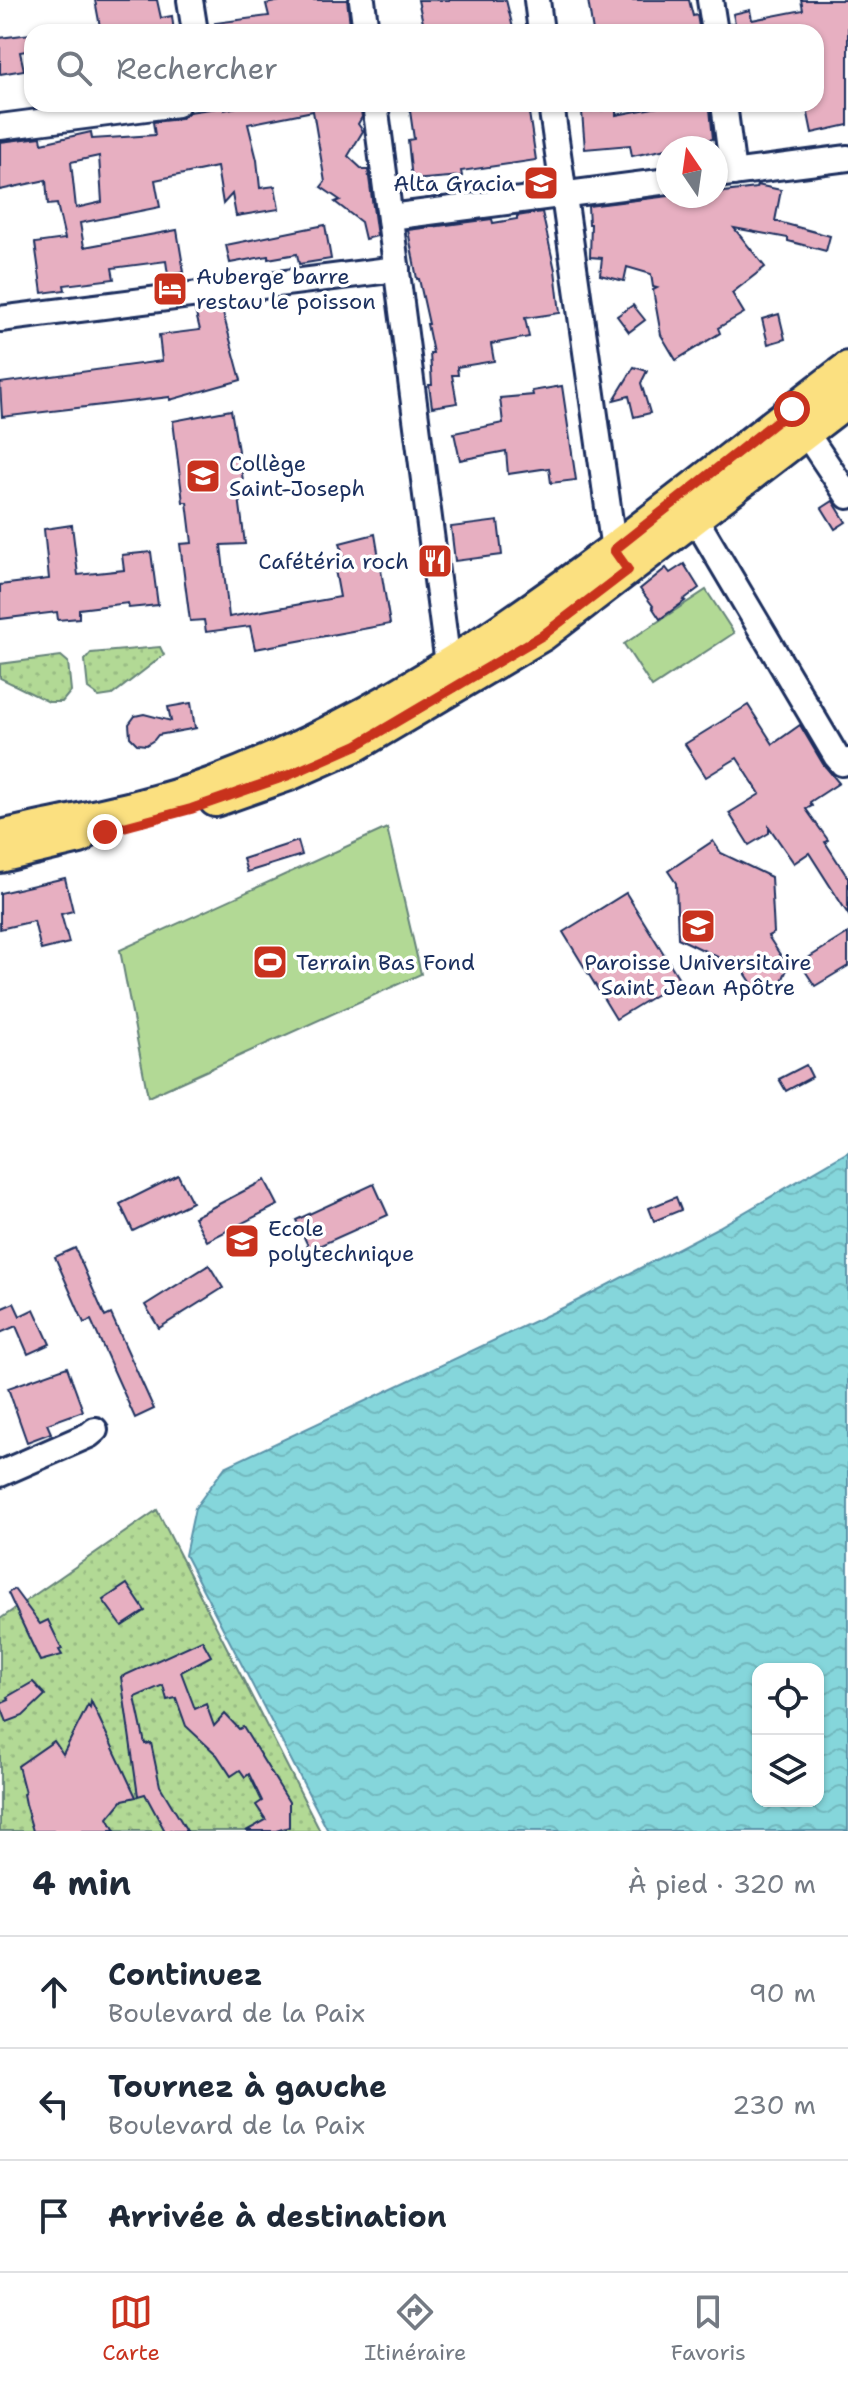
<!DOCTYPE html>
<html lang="fr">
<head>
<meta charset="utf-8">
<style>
	body { margin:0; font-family:"Shantell Sans",sans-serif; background:#f6f6f7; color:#1f2937 }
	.controls { position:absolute; right:24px; bottom:24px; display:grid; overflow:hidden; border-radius:16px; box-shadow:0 2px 6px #0004 }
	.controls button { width:72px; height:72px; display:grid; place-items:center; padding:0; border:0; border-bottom:2px solid #e0e1e3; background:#fff; color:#1f2937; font:40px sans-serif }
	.compass { position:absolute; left:656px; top:136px; width:72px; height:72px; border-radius:50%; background:#fff; box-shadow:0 2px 6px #0004; rotate:347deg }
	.stop { position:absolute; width:24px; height:24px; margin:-18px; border:6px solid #c8321e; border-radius:50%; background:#fff }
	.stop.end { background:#c8321e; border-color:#fff; box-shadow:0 2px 8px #0008 }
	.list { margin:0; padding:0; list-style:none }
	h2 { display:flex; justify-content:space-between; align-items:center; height:104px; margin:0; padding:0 32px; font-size:34px }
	h2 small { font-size:26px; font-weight:400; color:#747a83 }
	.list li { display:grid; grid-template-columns:52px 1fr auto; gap:24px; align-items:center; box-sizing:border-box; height:112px; padding:0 32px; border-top:2px solid #e0e1e3 }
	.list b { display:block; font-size:30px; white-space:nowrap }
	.list p { margin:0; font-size:26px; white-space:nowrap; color:#747a83 }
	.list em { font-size:26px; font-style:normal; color:#747a83 }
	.icon { flex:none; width:44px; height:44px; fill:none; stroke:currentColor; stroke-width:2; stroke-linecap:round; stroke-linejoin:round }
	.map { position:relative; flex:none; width:848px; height:1831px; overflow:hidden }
	.search { position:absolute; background:#fff; box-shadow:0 2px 6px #0004; left:24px; right:24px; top:24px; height:88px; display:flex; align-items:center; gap:20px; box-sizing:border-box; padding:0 28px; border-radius:24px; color:#747a83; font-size:30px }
	.sheet { height:440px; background:#fff }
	nav { display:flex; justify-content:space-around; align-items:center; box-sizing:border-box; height:112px; border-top:2px solid #e0e1e3; background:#fff; font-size:22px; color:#747a83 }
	nav a { display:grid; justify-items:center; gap:4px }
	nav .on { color:#c8321e }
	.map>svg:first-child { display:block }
	.grass { fill:url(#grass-dots); stroke:#66847a; stroke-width:2 }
	.pitch { fill:#b2d995; stroke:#66847a; stroke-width:2 }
	.water { fill:url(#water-waves); stroke:#5b93a9; stroke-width:2; fill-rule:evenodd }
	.building { fill:#e7afc1; stroke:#1b2f5e; stroke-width:2; fill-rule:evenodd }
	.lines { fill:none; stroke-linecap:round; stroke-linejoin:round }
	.minor-casing { stroke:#1b2f5e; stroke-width:30 }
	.major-casing { stroke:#1b2f5e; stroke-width:36 }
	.minor { stroke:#fff; stroke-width:24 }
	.major { stroke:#fbe080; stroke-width:30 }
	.route { stroke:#c8321e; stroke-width:10 }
	.labels { text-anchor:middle; stroke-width:7; stroke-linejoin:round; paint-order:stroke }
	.poi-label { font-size:22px; fill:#1b2f5e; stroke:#fff; text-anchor:start }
</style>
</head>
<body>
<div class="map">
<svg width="848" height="1831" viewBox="0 0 848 1831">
	<defs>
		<pattern id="grass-dots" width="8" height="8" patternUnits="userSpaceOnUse" patternTransform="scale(2)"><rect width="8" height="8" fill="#b2d995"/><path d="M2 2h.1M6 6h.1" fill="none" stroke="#98bb83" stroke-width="1.8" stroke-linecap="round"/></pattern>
		<pattern id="water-waves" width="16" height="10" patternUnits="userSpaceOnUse" patternTransform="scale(2)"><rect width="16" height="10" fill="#85d6db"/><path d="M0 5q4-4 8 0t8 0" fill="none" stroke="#72b8be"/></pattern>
	</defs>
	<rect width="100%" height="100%" fill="#fff"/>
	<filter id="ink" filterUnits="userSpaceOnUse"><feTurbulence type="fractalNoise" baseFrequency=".0125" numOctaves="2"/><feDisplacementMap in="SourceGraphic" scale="16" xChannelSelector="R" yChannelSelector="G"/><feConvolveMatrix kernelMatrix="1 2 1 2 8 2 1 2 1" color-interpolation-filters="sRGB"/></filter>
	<g filter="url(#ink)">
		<g class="grass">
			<path d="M160,647L164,655L112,695L99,697L88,689L85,660L91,653Z"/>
			<path d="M61,656L68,662L71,691L62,702H49L0,678V664Z"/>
			<path d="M157,1510L320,1831H0V1619Z"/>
		</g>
		<g class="pitch">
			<path d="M706,590L734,633L652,687L624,644Z"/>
			<path d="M387,828L421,974L148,1097L120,950Z"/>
		</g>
		<path class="water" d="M848,1152V1831H328L185,1555L195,1508L225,1467L569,1305L719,1227ZM758,1669H818V1801H758Z"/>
		<g class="building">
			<path d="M95,0H157L161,18L172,16L174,32H101Z"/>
			<path d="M285,0H347L351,32H216L215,23L269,16L266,4Z"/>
			<path d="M418,0H506L514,32H425Z"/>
			<path d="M588,0H689L693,16L697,15L700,32H665V30L645,32H593Z"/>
			<path d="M801,0H848V125L812,133L806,104H816V32H730L729,24L735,23L733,14L750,10L752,20L803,10Z"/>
			<path d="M30,34L32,50L20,52L24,70L0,74V38Z"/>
			<path d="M250,104H360L362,117L358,124L363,131L348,156L363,170H368L377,236L365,239L361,222L335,202L340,200L321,187L325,182L313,111L248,124L257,160L260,188L275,186L279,209L236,216L232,194L223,204L217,167L155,180L160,207L80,223L84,247L177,230L184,272L168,275L166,261L112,268L114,279L64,285L65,290L42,293L35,243L65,239L57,204L48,205L46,180L0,190V142L41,137L42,143L91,132L92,139L155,135L153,122L180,119L189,112L224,107V110ZM99,156L102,202L76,208L71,162Z"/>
			<path d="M409,104H513L514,109L528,106L536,160L461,171L462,176L412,180L408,140L414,139Z"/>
			<path d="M674,104H705V109H710L713,139L675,144L676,147L632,156L630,145L585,149L582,112L616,109V115Z"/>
			<path d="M757,185L781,190L775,221L830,236L826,251L788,241V238L734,228L765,267L732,293L744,313L718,328L720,333L676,360L661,335L653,290L657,288L653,287L651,274L627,267L624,281L600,275L602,258L590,257L591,224H589L588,206L669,196H716V193L756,188Z"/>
			<path d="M542,212L555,270L560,313L525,318L529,337L491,344L494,361L457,367L458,375H452L457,403L432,407L429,385H432L430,353H433L427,324H429L419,279H417L408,230L492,219L493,223L517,219V216Z"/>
			<path d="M325,225L331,259L299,264L297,254L268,259V256L230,263L226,245Z"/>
			<path d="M633,305L645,320L629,332L617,316Z"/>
			<path d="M221,306L241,380L170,400V397L2,417L0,383L162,361L159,335L200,330L195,310Z"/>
			<path d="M779,314L785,339L768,344L762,319Z"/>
			<path d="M634,367L647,371L641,383L650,413L634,417L629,396L614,400Z"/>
			<path d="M562,386L576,480L551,483L549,468L508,474L506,451L460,460L454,433L503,423L500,398L533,395L532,391Z"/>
			<path d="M231,410L243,480L237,481L245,544L221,545L229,617L340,597L335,570L346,568L340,543L375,534L390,624L255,649L250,626L206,632L204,620L190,621L180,544L192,543L187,502H183L173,421Z"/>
			<path d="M833,501L846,522L835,529L822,508Z"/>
			<path d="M498,521L502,555L455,561L451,527Z"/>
			<path d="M72,525L78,575L124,570L122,555L151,552L158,605L129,608L128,603L79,609V618L58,620L57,612L0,619V585L49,579L44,529Z"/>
			<path d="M684,564L699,588L683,600L685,601L660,619L652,607L653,606L640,589L666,568L670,573Z"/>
			<path d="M191,703L195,728H197L158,735L154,740L146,745L137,744L130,737L129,724L135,716L144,714L171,721L168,707Z"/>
			<path d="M748,705L773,744L800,725L823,764L839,783L810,802L812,806L806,809L828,840L825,842L848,878V914L809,853L794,863L769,827V833L749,845L729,813L760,794L737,758L706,777L685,744Z"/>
			<path d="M298,841L302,855L247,872L243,859Z"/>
			<path d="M713,841L721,853L771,877L774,933L768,936L788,967L779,988H755L735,958L728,962L678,938L676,883L668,871Z"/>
			<path d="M65,878L73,911L61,914L69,943L41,950L34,921L0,929V893Z"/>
			<path d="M626,893L680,980L616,1019L563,932Z"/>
			<path d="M848,933V966L815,986L800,963Z"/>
			<path d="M806,1065L812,1077L786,1091L779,1079Z"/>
			<path d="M178,1175L192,1202L133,1231L120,1204Z"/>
			<path d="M265,1180L278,1205L207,1241L194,1217Z"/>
			<path d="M374,1184L388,1215L310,1250L296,1220Z"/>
			<path d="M676,1197L681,1210L654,1221L649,1208Z"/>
			<path d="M75,1248L105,1317L111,1314L154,1409L135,1418L91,1320L84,1323L55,1257Z"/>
			<path d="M209,1265L223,1288L159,1328L145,1305Z"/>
			<path d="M14,1303L20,1316L34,1309L50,1344L28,1354L16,1326L0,1333V1309Z"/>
			<path d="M67,1367L83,1411L47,1424L51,1433L27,1442L8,1388Z"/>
			<path d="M127,1584L145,1611L122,1626L103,1600Z"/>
			<path d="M14,1589L40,1624L48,1620L62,1649L59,1650L62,1655L40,1661L8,1593Z"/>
			<path d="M202,1640L211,1656L181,1672L195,1709L206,1704L214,1726L225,1714L239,1729L243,1727L289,1802V1827L276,1831H246L266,1820L256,1805L262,1801L249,1774L245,1777L240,1770L231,1776L217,1755L186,1726L176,1698L167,1700L163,1685L135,1697L145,1744L151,1743L160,1786L187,1831H165L145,1794L138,1796L121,1677Z"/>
			<path d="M33,1682L45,1695L23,1716L7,1722L0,1704L9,1700L7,1697Z"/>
			<path d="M91,1701L136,1797L123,1800L108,1818L115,1831H33L25,1804L23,1794L25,1793L18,1766L54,1741L63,1754L88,1705L90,1708Z"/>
		</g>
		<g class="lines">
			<defs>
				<g id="minor">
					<path d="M190,0L195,32"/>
					<path d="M362,0L366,32"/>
					<path d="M537,0L541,32"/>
					<path d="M710,0L715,32"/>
					<path d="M375,104L448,664"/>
					<path d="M551,104L614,550L620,559"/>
					<path d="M724,104L733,173"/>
					<path d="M0,127L177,104"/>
					<path d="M716,175L848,158"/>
					<path d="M390,217L668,181"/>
					<path d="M0,319L397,269"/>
					<path d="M806,433L848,496"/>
					<path d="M695,518L836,756L842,763L848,761"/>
					<path d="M0,1474L89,1435L95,1430"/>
				</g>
				<g id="major">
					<path d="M215,801L289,775L357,745L543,635L848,401"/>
					<path d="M0,836C70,820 144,808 212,783C454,693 645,520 848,367"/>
					<path d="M0,857L80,838"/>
				</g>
			</defs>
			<use href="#minor" class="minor-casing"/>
			<use href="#major" class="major-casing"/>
			<use href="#minor" class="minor"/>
			<use href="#major" class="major"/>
		</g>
	</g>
	<g class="lines" filter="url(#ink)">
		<path class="route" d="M105,832L191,809L289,775L357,745L543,635L628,570L614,550L792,409"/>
	</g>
	<defs>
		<symbol id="school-square" viewBox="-11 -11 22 22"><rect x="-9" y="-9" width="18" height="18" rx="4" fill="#c8321e" stroke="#fff"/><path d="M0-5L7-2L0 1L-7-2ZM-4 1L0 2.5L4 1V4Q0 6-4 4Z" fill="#fff"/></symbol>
		<symbol id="hotel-square" viewBox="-11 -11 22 22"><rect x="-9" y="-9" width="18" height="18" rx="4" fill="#c8321e" stroke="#fff"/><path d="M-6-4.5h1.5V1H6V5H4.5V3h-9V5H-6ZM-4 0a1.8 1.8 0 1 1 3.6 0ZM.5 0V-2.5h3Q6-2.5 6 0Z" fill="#fff"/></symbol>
		<symbol id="restaurant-square" viewBox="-11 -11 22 22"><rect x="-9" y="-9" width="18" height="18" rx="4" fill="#c8321e" stroke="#fff"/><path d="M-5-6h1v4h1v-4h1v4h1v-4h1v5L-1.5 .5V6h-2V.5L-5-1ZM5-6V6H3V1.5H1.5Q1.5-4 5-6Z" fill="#fff"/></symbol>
		<symbol id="stadium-square" viewBox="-11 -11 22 22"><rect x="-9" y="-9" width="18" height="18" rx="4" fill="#c8321e" stroke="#fff"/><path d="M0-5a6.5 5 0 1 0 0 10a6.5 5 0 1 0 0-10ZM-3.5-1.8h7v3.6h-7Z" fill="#fff"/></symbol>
	</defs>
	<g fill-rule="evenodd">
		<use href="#school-square" x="521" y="163" width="40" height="40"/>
		<use href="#hotel-square" x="150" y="269" width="40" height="40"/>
		<use href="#school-square" x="183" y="456" width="40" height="40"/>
		<use href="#restaurant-square" x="415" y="541" width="40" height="40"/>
		<use href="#school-square" x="678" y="906" width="40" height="40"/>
		<use href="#stadium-square" x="250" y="942" width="40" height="40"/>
		<use href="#school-square" x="222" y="1221" width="40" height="40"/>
	</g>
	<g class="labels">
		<g class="poi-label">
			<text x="515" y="191" text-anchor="end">Alta Gracia</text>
			<text x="196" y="284">Auberge barre<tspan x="196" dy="25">restau le poisson</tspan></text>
			<text x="229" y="471">Collège<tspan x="229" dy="25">Saint-Joseph</tspan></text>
			<text x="409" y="569" text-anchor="end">Cafétéria roch</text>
			<text x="296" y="970">Terrain Bas Fond</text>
			<text x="698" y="970" text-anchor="middle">Paroisse Universitaire<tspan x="698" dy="25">Saint Jean Apôtre</tspan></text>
			<text x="268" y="1236">Ecole<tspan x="268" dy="25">polytechnique</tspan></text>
		</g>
	</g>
</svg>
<div class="controls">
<button><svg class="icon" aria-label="locate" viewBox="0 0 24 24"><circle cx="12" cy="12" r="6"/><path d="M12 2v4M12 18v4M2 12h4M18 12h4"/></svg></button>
<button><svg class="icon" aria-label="layers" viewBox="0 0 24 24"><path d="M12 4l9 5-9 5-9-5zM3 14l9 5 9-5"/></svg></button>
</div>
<svg class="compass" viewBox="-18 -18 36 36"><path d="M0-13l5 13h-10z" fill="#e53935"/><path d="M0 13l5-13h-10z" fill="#747a83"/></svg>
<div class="stop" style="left:792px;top:409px"></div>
<div class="stop end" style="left:105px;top:832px"></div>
<div class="search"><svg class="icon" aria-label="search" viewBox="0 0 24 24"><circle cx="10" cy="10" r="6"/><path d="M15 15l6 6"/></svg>Rechercher</div>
</div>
<section class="sheet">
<h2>4 min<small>À pied · 320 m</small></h2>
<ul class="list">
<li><svg class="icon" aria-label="ahead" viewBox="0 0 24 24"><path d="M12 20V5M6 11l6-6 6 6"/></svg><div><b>Continuez</b><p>Boulevard de la Paix</p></div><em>90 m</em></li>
<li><svg class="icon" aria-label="left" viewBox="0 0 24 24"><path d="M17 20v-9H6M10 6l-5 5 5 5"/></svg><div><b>Tournez à gauche</b><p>Boulevard de la Paix</p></div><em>230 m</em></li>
<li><svg class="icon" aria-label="arrive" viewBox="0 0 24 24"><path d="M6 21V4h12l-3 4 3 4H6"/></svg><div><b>Arrivée à destination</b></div></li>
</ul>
</section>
<nav>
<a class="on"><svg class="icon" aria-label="map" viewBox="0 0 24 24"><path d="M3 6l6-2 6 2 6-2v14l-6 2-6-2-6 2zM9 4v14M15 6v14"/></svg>Carte</a>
<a><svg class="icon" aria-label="directions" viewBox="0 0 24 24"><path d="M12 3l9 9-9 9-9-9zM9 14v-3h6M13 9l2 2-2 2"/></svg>Itinéraire</a>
<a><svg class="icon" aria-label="saved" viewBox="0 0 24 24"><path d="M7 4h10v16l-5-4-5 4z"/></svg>Favoris</a>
</nav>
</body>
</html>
